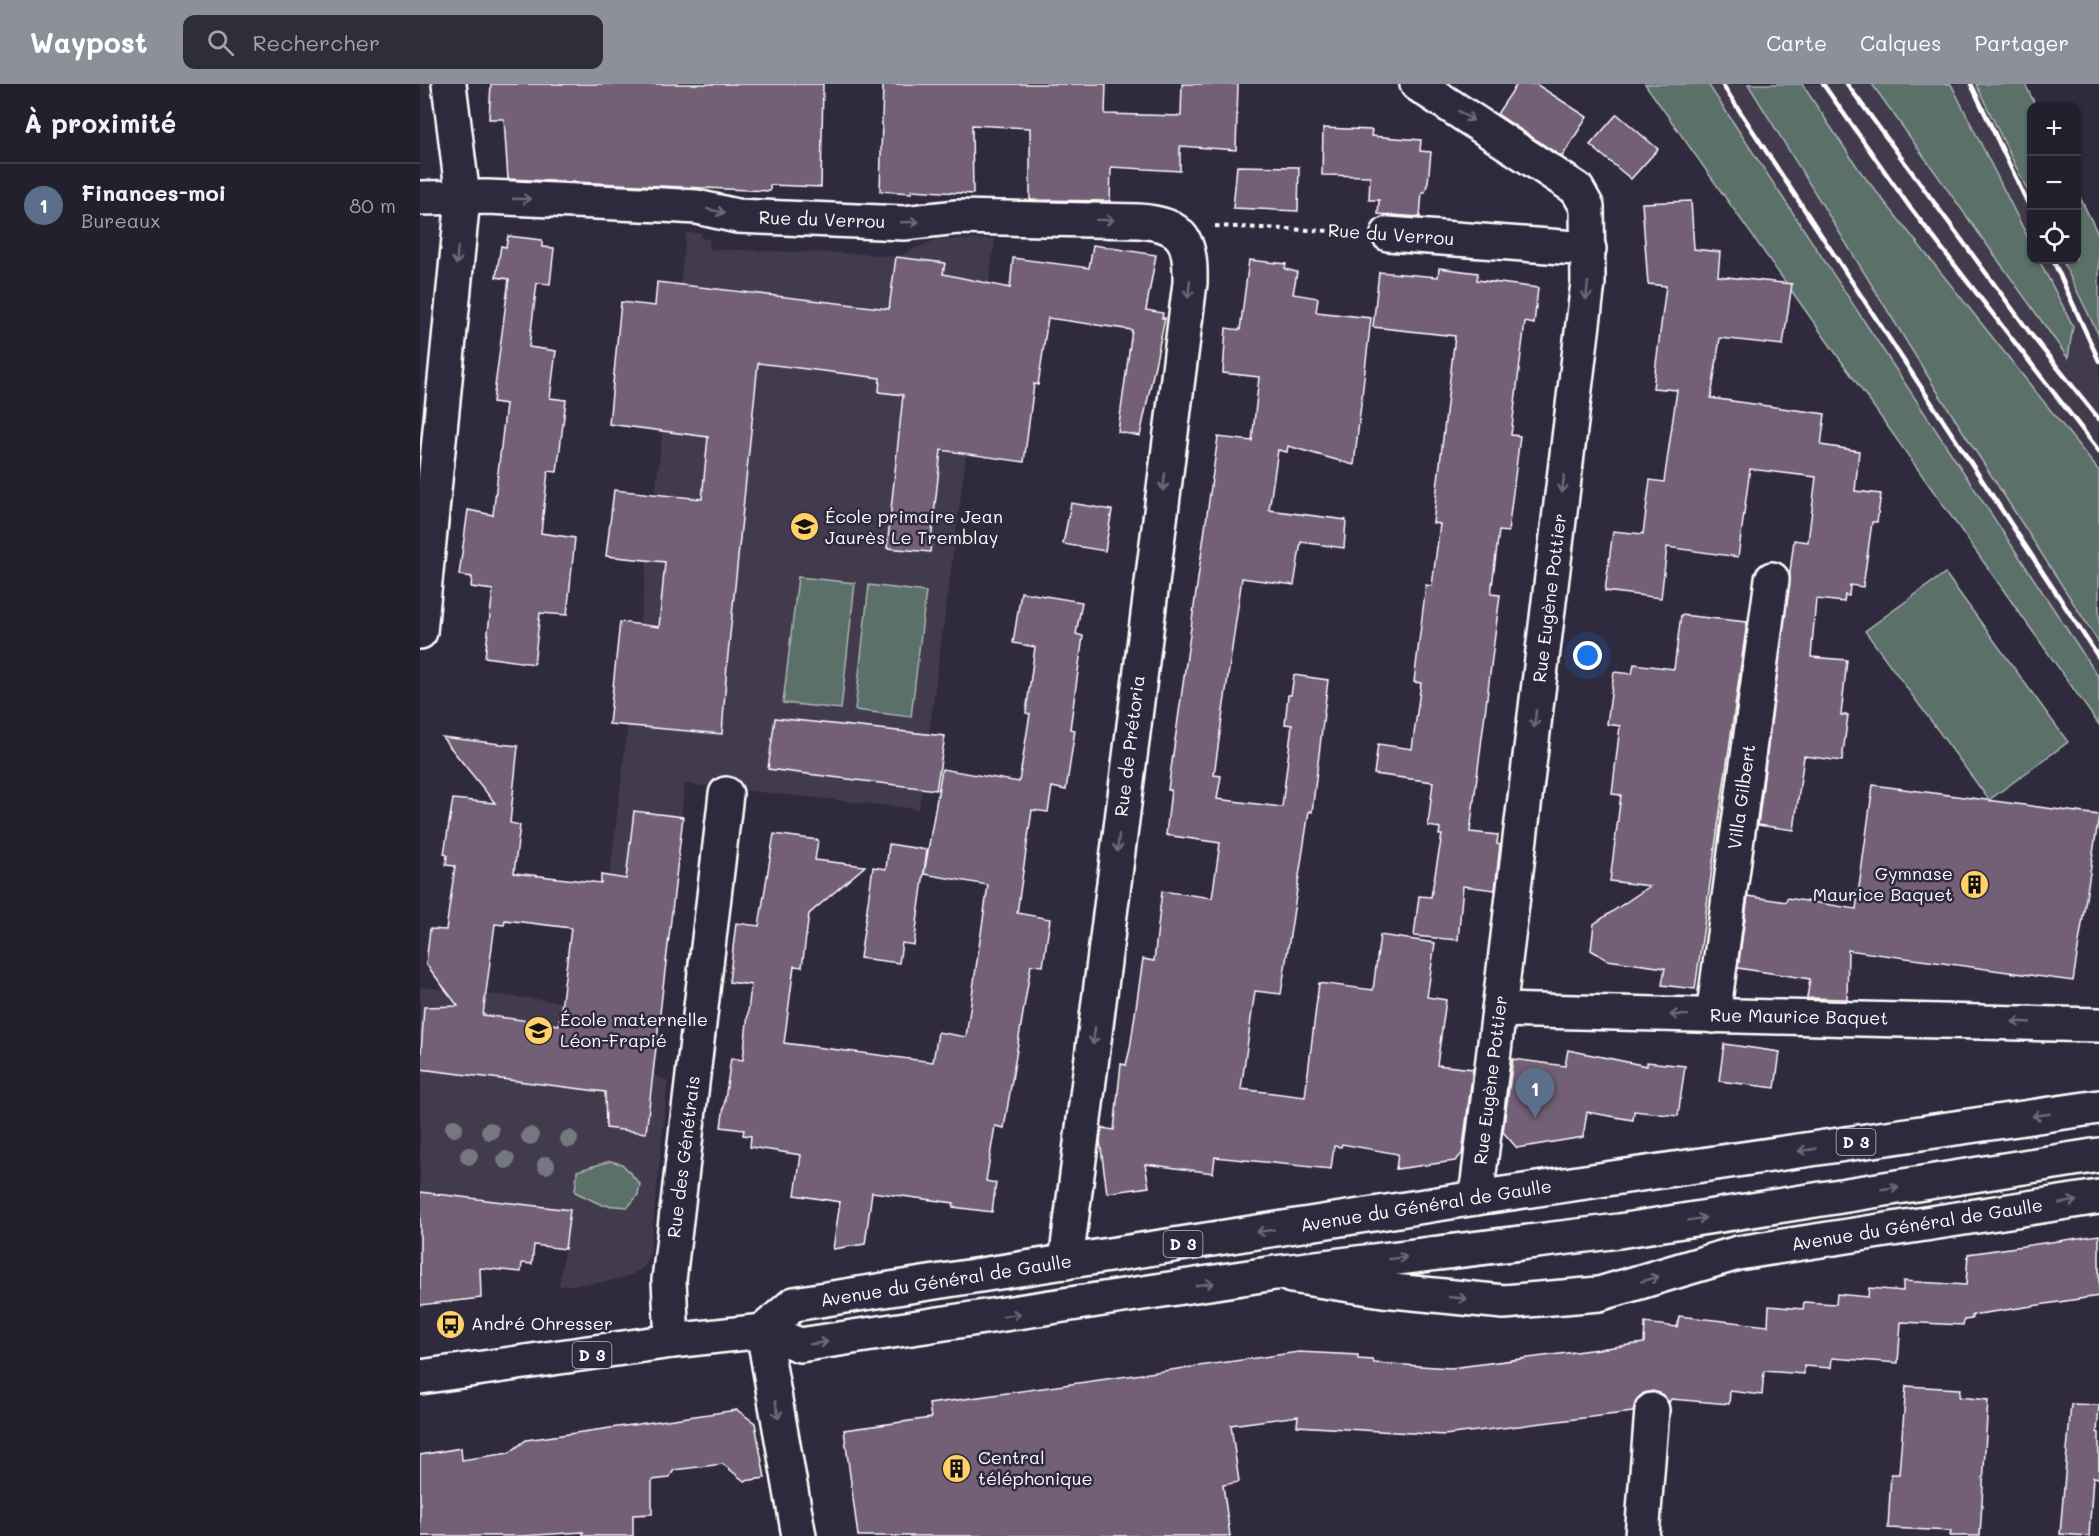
<!DOCTYPE html>
<html lang="fr">
<head>
<meta charset="utf-8">
<style>
	body { margin:0; font-family:Mali,sans-serif; background:#2f2d3a; color:#f1f3f6 }
	.controls { position:absolute; right:18px; top:18px; display:grid; overflow:hidden; border-radius:12px; box-shadow:0 2px 4px #0004 }
	.controls button { width:54px; height:54px; display:grid; place-items:center; padding:0; border:0; border-bottom:2px solid #403e4a; background:#23202e; color:#f1f3f6; font:30px sans-serif }
	.you { position:absolute; left:1168px; top:572px; width:21px; height:21px; margin:-15px; border:4px solid #fff; border-radius:50%; background:#1a73e8; box-shadow:0 0 0 9px #1a73e833 }
	.badge { display:grid; place-items:center; width:39px; height:39px; border-radius:50%; background:#8c9099; color:#fff; font-size:20px; font-weight:700 }
	.pin { position:absolute; translate:-50% -50px; filter:drop-shadow(0 2px 3px #0008) }
	.pin::after { content:''; position:absolute; top:32px; width:21px; height:18px; background:inherit; clip-path:polygon(0 0,100% 0,50% 100%) }
	.list { margin:0; padding:0; list-style:none }
	h2 { display:flex; justify-content:space-between; align-items:center; height:78px; margin:0; padding:0 24px; font-size:26px }
	h2 small { font-size:20px; font-weight:400; color:#a3a3aa }
	.list li { display:grid; grid-template-columns:39px 1fr auto; gap:18px; align-items:center; box-sizing:border-box; height:84px; padding:0 24px; border-top:2px solid #403e4a }
	.list b { display:block; font-size:22px; white-space:nowrap }
	.list p { margin:0; font-size:20px; white-space:nowrap; color:#a3a3aa }
	.list em { font-size:20px; font-style:normal; color:#a3a3aa }
	.icon { flex:none; width:33px; height:33px; fill:none; stroke:currentColor; stroke-width:2; stroke-linecap:round; stroke-linejoin:round }
	.map { position:relative; flex:none; width:1679px; height:1452px; overflow:hidden }
	header { display:flex; align-items:center; gap:36px; box-sizing:border-box; height:84px; padding:0 30px; background:#8c9099; color:#fff }
	header strong { font-size:28px }
	nav { display:flex; gap:33px; margin-inline-start:auto; font-size:21px }
	.search { width:420px; height:54px; background:#2f2d3a; display:flex; align-items:center; gap:15px; box-sizing:border-box; padding:0 21px; border-radius:12px; color:#a3a3aa; font-size:22px }
	main { display:flex }
	aside { flex:1; background:#23202e }
	.map>svg:first-child { display:block }
	.built { fill:#433a4e }
	.green { fill:#5a6f68; stroke:#acb7b4; stroke-width:1.5 }
	.building { fill:#735e76; stroke:#fff; stroke-width:1.5; fill-rule:evenodd }
	.lines { fill:none; stroke-linecap:round; stroke-linejoin:round }
	.minor-casing { stroke:#fff; stroke-width:38 }
	.major-casing { stroke:#fff; stroke-width:38 }
	.path { stroke:#fff; stroke-width:4; stroke-dasharray:4.5 4.5; stroke-linecap:butt }
	.minor { stroke:#2f2a3d; stroke-width:33 }
	.major { stroke:#2f2a3d; stroke-width:33 }
	.rail { stroke:#fff; stroke-width:4.5 }
	.tree { fill:#74787e }
	.oneway { stroke:#6d6a77 }
	.labels { text-anchor:middle; stroke-width:5; stroke-linejoin:round; paint-order:stroke }
	.shield { fill:#2f2a3d; stroke:#c1bfc5; stroke-width:1.5 }
	.shield-label { font-size:16px; font-weight:bold; fill:#fff }
	.street-label { font-size:18px; fill:#fff; stroke:#2f2a3d }
	.poi-label { font-size:18px; fill:#fff; stroke:#2f2a3d; text-anchor:start }
</style>
</head>
<body>
<header>
<strong>Waypost</strong>
<div class="search"><svg class="icon" aria-label="search" viewBox="0 0 24 24"><circle cx="10" cy="10" r="6"/><path d="M15 15l6 6"/></svg>Rechercher</div>
<nav><a>Carte</a><a>Calques</a><a>Partager</a></nav>
</header>
<main>
<aside>
<h2>À proximité<small></small></h2>
<ul class="list">
<li><span class="badge" style="background:#5c6f8a">1</span><div><b>Finances-moi</b><p>Bureaux</p></div><em>80 m</em></li>
</ul>
</aside>
<div class="map">
<svg width="1679" height="1452" viewBox="0 0 1679 1452">
	<rect width="100%" height="100%" fill="#2f2a3d"/>
	<filter id="ink" filterUnits="userSpaceOnUse"><feTurbulence type="fractalNoise" baseFrequency=".0167" numOctaves="2"/><feDisplacementMap in="SourceGraphic" scale="12" xChannelSelector="R" yChannelSelector="G"/><feConvolveMatrix kernelMatrix="1 2 1 2 8 2 1 2 1" color-interpolation-filters="sRGB"/></filter>
	<g filter="url(#ink)">
		<g class="built">
			<path d="M1225,0H1605L1616,22H1612V176H1656L1657,107L1679,152V641Z"/>
			<path d="M266,149H281V154L289,155L290,165L447,170L476,173L517,155H575L499,725L265,700L235,970L234,991L248,997L230,1170L224,1183L211,1191L187,1198L139,1202L150,1126L0,1108V903L172,921L185,833Z"/>
		</g>
		<g class="green">
			<path d="M1225,0H1288L1679,594V641Z"/>
			<path d="M1328,0H1382L1440,87L1679,387V559L1517,307Z"/>
			<path d="M1452,0H1531L1611,160L1612,176H1619L1653,242L1648,274Z"/>
			<path d="M1556,0H1605L1616,22H1612L1611,114Z"/>
			<path d="M1657,107L1679,152V252L1642,176H1656Z"/>
			<path d="M1525,489L1648,658L1569,716L1445,547Z"/>
			<path d="M378,493L435,499L421,625L363,619Z"/>
			<path d="M449,501L506,508L491,633L435,626Z"/>
			<path d="M190,1077L202,1080L220,1100L218,1111L208,1123L182,1121L155,1108L157,1087Z"/>
		</g>
		<g class="building">
			<path d="M71,0H403L401,103L350,101V107L88,95L84,35H69Z"/>
			<path d="M463,0H686L685,30L761,32L762,0H818L816,66L760,62V87L691,83L690,117L610,116V44L552,41L553,110L492,106V109L460,107Z"/>
			<path d="M1097,0H1116L1167,33L1142,73L1077,30Z"/>
			<path d="M1197,30L1238,65L1211,95L1170,61Z"/>
			<path d="M903,44L952,46L951,52L1001,56L1000,67L1011,68L1008,98L1005,108H1002L1000,133L958,130L959,116H949L950,92L902,91Z"/>
			<path d="M817,82L879,83L878,127L813,124Z"/>
			<path d="M1271,117L1274,165L1300,168L1298,192L1372,200L1363,261L1300,254L1291,314L1405,330L1401,361L1439,367L1435,407L1461,410L1457,438H1452L1443,503L1430,501L1429,512L1425,511L1424,518L1396,515L1391,573L1427,576L1421,631H1428L1422,677L1384,672L1374,746L1338,741L1374,456L1388,458L1396,393L1330,385L1318,473L1247,463L1241,514L1185,507L1193,447L1223,450L1230,396L1244,398L1257,306L1233,304L1246,202L1228,200L1222,119Z"/>
			<path d="M88,152L122,156V163L134,164L130,200L117,199L109,263L136,267L130,314L146,316L137,388L128,387L121,449L155,454L147,531L120,529L114,580L65,573L73,506L51,503L52,493L39,491L48,426L73,431L86,320L73,318L89,195L76,193L81,162L86,163Z"/>
			<path d="M673,161L736,171L726,226L743,229L742,234H745L720,352L698,348L712,246L628,234L618,301L614,300L604,378L521,366L510,468L467,464L483,311L459,308L460,294L338,279L307,580L302,650L189,640L200,538L239,543L245,478L186,472L194,406L282,415L288,353L189,340L201,218L235,222L237,198L469,225L476,173L525,179L523,190L590,204L593,174L669,184Z"/>
			<path d="M829,176L866,180L865,185L877,188L873,210L898,214L896,228L951,234L934,381L868,362L867,368L858,366L849,426L926,436L924,464L881,458L874,501L822,494L794,691L801,692L797,715L862,723L872,641L865,640L868,611H871L874,591L908,596L892,728L889,727L861,910L835,907L821,1005L885,1013L899,899L953,906L960,851L1015,859L1007,913L1026,916L1017,981L1053,985L1042,1070L1035,1077L976,1085L978,1070L922,1060L921,1063L914,1062L911,1085L795,1073L793,1089L725,1080L729,1103L687,1109L680,1057L682,1044L694,1046L701,980L706,981L710,965L723,875L734,877L742,807L792,814L800,759L746,751L751,706H748L798,353L832,357L839,293L803,289L806,244L820,246Z"/>
			<path d="M1019,184L1058,189L1057,196L1118,204L1114,240L1105,238L1091,351L1100,352L1088,448L1079,447L1071,510L1080,511L1050,748L1078,751L1077,760L1080,761L1075,806L1043,802L1038,856L994,852L999,812L1011,813L1022,751H1019L1020,744L1008,742L1013,698L954,690L958,660L992,665L1001,599L994,598L1006,501L1012,502L1020,440L1013,439L1035,252L953,243L959,188L1018,193Z"/>
			<path d="M651,419L692,426L685,467L643,460Z"/>
			<path d="M601,508L662,518L656,550L663,552L650,645L655,646L646,706L632,703L628,728L612,726L597,829L630,835L623,882L611,881L584,1044L575,1042L566,1097L576,1099L572,1128L533,1123L534,1119L452,1108L445,1160L413,1165L420,1118L375,1111L381,1071L330,1063L331,1052L323,1051L324,1046L301,1043L311,974L323,976L331,901L309,898L316,839L339,842L354,750L398,756L395,776L445,782L389,830L382,883L374,882L364,959L513,978L518,948L546,953L568,801L504,790L522,685L599,698L610,630L606,629L615,563L593,559Z"/>
			<path d="M1261,531L1327,538L1275,905L1242,901L1245,884L1187,876L1171,866L1174,840L1230,802L1190,797L1201,711L1192,710L1200,642L1187,640L1194,588L1212,590L1214,580L1254,585Z"/>
			<path d="M355,634L525,652L516,706L348,685Z"/>
			<path d="M22,653L98,662L90,739L100,741L94,789L181,799V791L206,795L214,727L263,733L226,1049L186,1044L185,1008L0,985L4,923L38,922L6,880L10,845L26,846L35,782L26,781L27,771L24,770L33,715L75,719ZM85,836L151,844L139,941L63,931L75,840L84,841Z"/>
			<path d="M1453,701L1679,731L1653,897L1428,866L1427,915L1387,914L1390,895L1318,884L1328,812L1366,818L1367,814L1436,825Z"/>
			<path d="M469,760L507,766L494,861L482,859L479,879L440,874L453,783L466,785Z"/>
			<path d="M1304,960L1360,968L1355,1004L1299,997Z"/>
			<path d="M1148,966L1227,982V978L1265,982L1258,1032L1214,1027L1213,1036L1167,1028L1163,1053L1097,1064L1083,1048L1093,975L1145,982Z"/>
			<path d="M0,1108L150,1126L145,1165L114,1161L112,1180L102,1179L101,1188L60,1184L61,1214L0,1221Z"/>
			<path d="M1679,1151V1212L1552,1231V1235L1544,1236L1543,1241L1481,1238L1478,1279L1412,1274L1411,1284L1384,1282V1290L1344,1287L1342,1311L1310,1307L1309,1320L1251,1315L1249,1319L1243,1311L1233,1307L1224,1309L1217,1315L1213,1328L1024,1351L877,1342L878,1332L811,1341L819,1398L803,1401L810,1452H438L424,1346L511,1334L509,1320L879,1268L938,1271V1275L953,1276L954,1279L1031,1284L1224,1259L1225,1239L1257,1243L1259,1232L1348,1242L1349,1222L1383,1225L1384,1218L1416,1220L1417,1210L1448,1213L1449,1204L1483,1207V1197L1546,1201L1548,1170Z"/>
			<path d="M1486,1302L1540,1305L1539,1313L1568,1316L1560,1452H1530L1531,1447L1468,1444L1471,1390H1479Z"/>
			<path d="M1651,1320L1679,1321L1677,1348L1679,1349V1394L1673,1393L1669,1452L1640,1450Z"/>
			<path d="M317,1326L335,1339L345,1394L324,1397L303,1380L254,1386L249,1394L232,1396V1430L213,1431V1452H163V1448L102,1452H0V1371L41,1364L42,1376L89,1369L106,1356Z"/>
		</g>
		<g class="lines">
			<defs>
				<g id="minor">
					<path d="M997,0L1157,105L1167,123L1168,199L1056,1114"/>
					<path d="M0,114L67,113L243,121L277,123L317,132L484,139L537,133L718,137C764,140 771,157 770,199L646,1178"/>
					<path d="M968,150L1169,165"/>
					<path d="M0,548L43,114L29,0"/>
					<path d="M1079,926L1679,941"/>
					<path d="M1293,932L1352,495"/>
					<path d="M871,1192L963,1206L1084,1218L1179,1210L1318,1169L1679,1113"/>
					<path d="M343,1247L379,1452"/>
					<path d="M252,1257L249,1196L306,710"/>
					<path d="M1222,1452L1232,1326"/>
				</g>
				<g id="major">
					<path d="M343,1247L374,1220L1056,1114L1679,1023"/>
					<path d="M0,1293L252,1257L343,1247L380,1261L855,1189L1199,1147L1679,1071"/>
				</g>
			</defs>
			<use href="#minor" class="minor-casing"/>
			<use href="#major" class="major-casing"/>
			<path class="path" d="M795,142L935,148"/>
			<use href="#minor" class="minor"/>
			<use href="#major" class="major"/>
			<g class="rail">
				<path d="M1302,0L1679,574"/>
				<path d="M1403,0L1489,122L1679,367"/>
				<path d="M1427,0L1613,253L1679,335"/>
				<path d="M1551,0L1612,128"/>
				<path d="M1633,176L1679,277"/>
			</g>
		</g>
		<g class="tree">
			<circle cx="34" cy="1044" r="9"/>
			<circle cx="70" cy="1047" r="9"/>
			<circle cx="110" cy="1052" r="9"/>
			<circle cx="149" cy="1055" r="9"/>
			<circle cx="49" cy="1072" r="9"/>
			<circle cx="86" cy="1076" r="9"/>
			<circle cx="126" cy="1081" r="9"/>
		</g>
		<defs><path id="oneway-shaft" d="M-6 0H5M1.5-3L5.5 0L1.5 3" fill="none" stroke-width="1.6" stroke-linecap="round" stroke-linejoin="round" transform="scale(1.5)"/></defs>
		<g class="oneway">
			<use href="#oneway-shaft" transform="translate(1046 32) rotate(33)"/>
			<use href="#oneway-shaft" transform="translate(102 115) rotate(2)"/>
			<use href="#oneway-shaft" transform="translate(296 127) rotate(13)"/>
			<use href="#oneway-shaft" transform="translate(685 136) rotate(1)"/>
			<use href="#oneway-shaft" transform="translate(490 138) rotate(-2)"/>
			<use href="#oneway-shaft" transform="translate(37 172) rotate(95)"/>
			<use href="#oneway-shaft" transform="translate(769 205) rotate(96)"/>
			<use href="#oneway-shaft" transform="translate(1167 207) rotate(96)"/>
			<use href="#oneway-shaft" transform="translate(744 398) rotate(97)"/>
			<use href="#oneway-shaft" transform="translate(1143 400) rotate(97)"/>
			<use href="#oneway-shaft" transform="translate(1115 635) rotate(97)"/>
			<use href="#oneway-shaft" transform="translate(698 759) rotate(97)"/>
			<use href="#oneway-shaft" transform="translate(1259 931) rotate(-179)"/>
			<use href="#oneway-shaft" transform="translate(1601 938) rotate(-178)"/>
			<use href="#oneway-shaft" transform="translate(674 952) rotate(97)"/>
			<use href="#oneway-shaft" transform="translate(1621 1031) rotate(172)"/>
			<use href="#oneway-shaft" transform="translate(1387 1066) rotate(172)"/>
			<use href="#oneway-shaft" transform="translate(1470 1104) rotate(-9)"/>
			<use href="#oneway-shaft" transform="translate(1648 1118) rotate(-9)"/>
			<use href="#oneway-shaft" transform="translate(1277 1135) rotate(-9)"/>
			<use href="#oneway-shaft" transform="translate(845 1147) rotate(171)"/>
			<use href="#oneway-shaft" transform="translate(978 1174) rotate(-7)"/>
			<use href="#oneway-shaft" transform="translate(1230 1195) rotate(-16)"/>
			<use href="#oneway-shaft" transform="translate(785 1200) rotate(-9)"/>
			<use href="#oneway-shaft" transform="translate(1038 1214) rotate(6)"/>
			<use href="#oneway-shaft" transform="translate(592 1231) rotate(-9)"/>
			<use href="#oneway-shaft" transform="translate(399 1259) rotate(-8)"/>
			<use href="#oneway-shaft" transform="translate(357 1326) rotate(80)"/>
		</g>
	</g>
	<defs>
		<symbol id="school-disc" viewBox="-11 -11 22 22"><circle r="9.5" fill="#ffd166" stroke="#2f2a3d"/><path d="M0-5L7-2L0 1L-7-2ZM-4 1L0 2.5L4 1V4Q0 6-4 4Z" fill="#111"/></symbol>
		<symbol id="building-disc" viewBox="-11 -11 22 22"><circle r="9.5" fill="#ffd166" stroke="#2f2a3d"/><path d="M-4-6H4V6H1V3H-1V6H-4ZM-2.5-4.3h1.7v1.8h-1.7ZM.8-4.3h1.7v1.8H.8ZM-2.5-1h1.7V.8h-1.7ZM.8-1h1.7V.8H.8Z" fill="#111"/></symbol>
		<symbol id="bus-disc" viewBox="-11 -11 22 22"><circle r="9.5" fill="#ffd166" stroke="#2f2a3d"/><path d="M-5-6H5V4H4V6H2V4H-2V6H-4V4H-5ZM-3.5-4V0h7V-4ZM-3.5 1.2v1.5H-2V1.2ZM2 1.2v1.5H3.5V1.2Z" fill="#111"/></symbol>
	</defs>
	<g fill-rule="evenodd">
		<use href="#school-disc" x="368" y="426" width="33" height="33"/>
		<use href="#building-disc" x="1538" y="784" width="33" height="33"/>
		<use href="#school-disc" x="102" y="930" width="33" height="33"/>
		<use href="#bus-disc" x="14" y="1224" width="33" height="33"/>
		<use href="#building-disc" x="520" y="1368" width="33" height="33"/>
	</g>
	<g class="labels">
		<g class="shield">
			<rect x="1416.5" y="1045" width="39" height="26" rx="4.5"/>
			<rect x="743.5" y="1147" width="39" height="26" rx="4.5"/>
			<rect x="152.5" y="1258" width="39" height="26" rx="4.5"/>
		</g>
		<g class="shield-label">
			<text x="1436" y="1064">D 3</text>
			<text x="763" y="1166">D 3</text>
			<text x="172" y="1277">D 3</text>
		</g>
		<g class="street-label">
			<text transform="translate(402 136) rotate(2)" y="6">Rue du Verrou</text>
			<text transform="translate(971 151) rotate(4)" y="6">Rue du Verrou</text>
			<text transform="translate(1130 514) rotate(-83)" y="6">Rue Eugène Pottier</text>
			<text transform="translate(710 662) rotate(-83)" y="6">Rue de Prétoria</text>
			<text transform="translate(1322 713) rotate(-82)" y="6">Villa Gilbert</text>
			<text transform="translate(1379 933) rotate(1)" y="6">Rue Maurice Baquet</text>
			<text transform="translate(1071 996) rotate(-83)" y="6">Rue Eugène Pottier</text>
			<text transform="translate(264 1073) rotate(-83)" y="6">Rue des Génétrais</text>
			<text transform="translate(1006 1122) rotate(-9)" y="6">Avenue du Général de Gaulle</text>
			<text transform="translate(1497 1141) rotate(-9)" y="6">Avenue du Général de Gaulle</text>
			<text transform="translate(526 1197) rotate(-9)" y="6">Avenue du Général de Gaulle</text>
		</g>
		<g class="poi-label">
			<text x="405" y="439">École primaire Jean<tspan x="405" dy="21">Jaurès Le Tremblay</tspan></text>
			<text x="1533" y="796" text-anchor="end">Gymnase<tspan x="1533" dy="21">Maurice Baquet</tspan></text>
			<text x="140" y="942">École maternelle<tspan x="140" dy="21">Léon-Frapié</tspan></text>
			<text x="51" y="1246">André Ohresser</text>
			<text x="558" y="1380">Central<tspan x="558" dy="21">téléphonique</tspan></text>
		</g>
	</g>
</svg>
<div class="controls">
<button>+</button>
<button>−</button>
<button><svg class="icon" aria-label="locate" viewBox="0 0 24 24"><circle cx="12" cy="12" r="6"/><path d="M12 2v4M12 18v4M2 12h4M18 12h4"/></svg></button>
</div>
<div class="you"></div>
<div class="pin badge" style="left:1115px;top:1034px;background:#5c6f8a">1</div>
</div>
</main>
</body>
</html>
